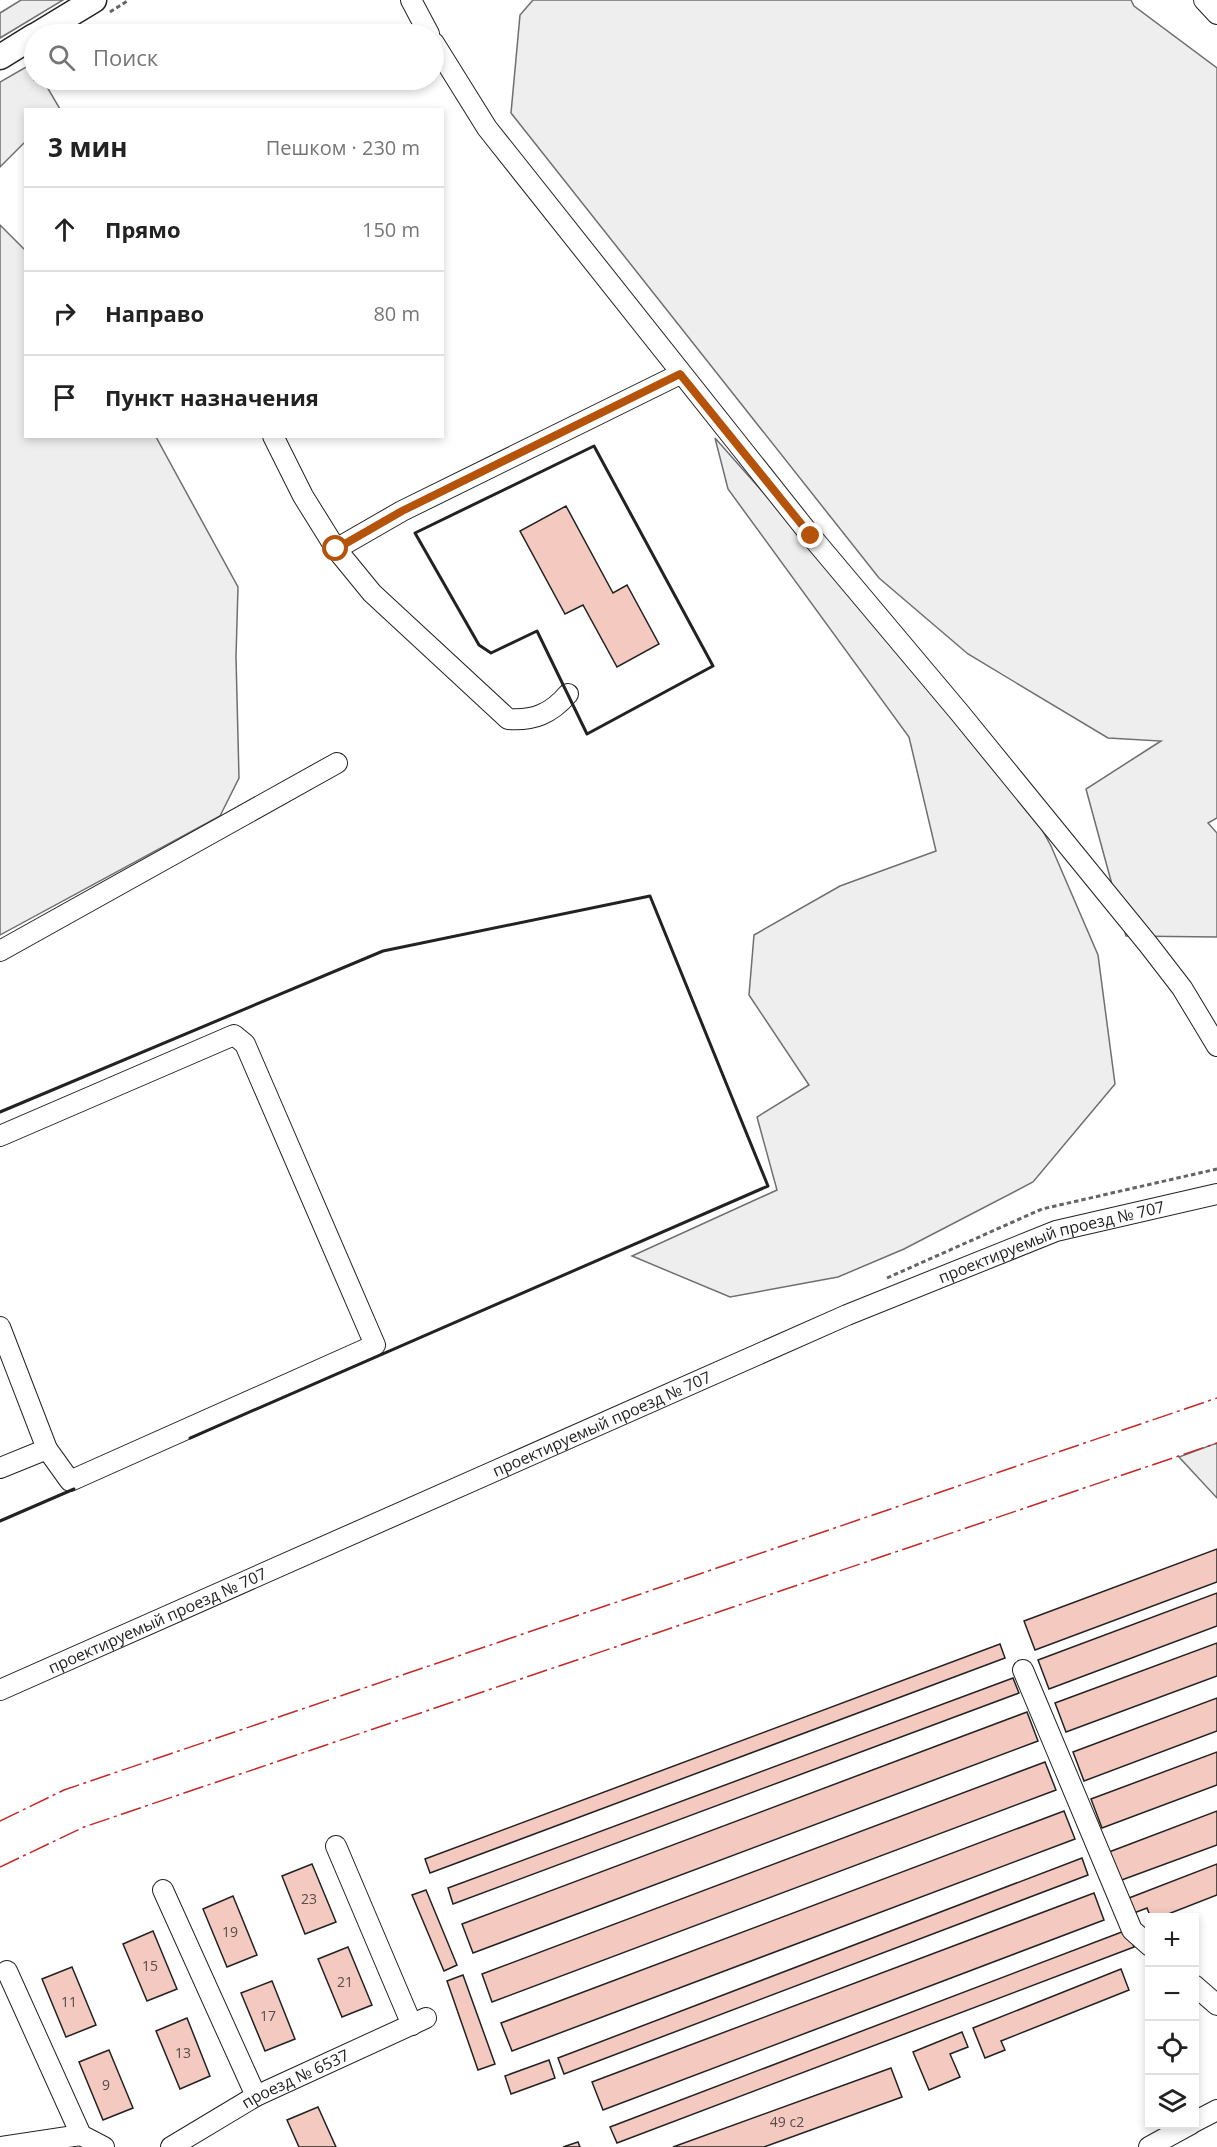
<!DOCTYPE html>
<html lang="ru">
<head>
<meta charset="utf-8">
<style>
	body { margin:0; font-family:"Open Sans",sans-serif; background:#f6f6f6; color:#222 }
	.controls { position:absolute; right:18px; bottom:18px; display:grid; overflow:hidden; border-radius:0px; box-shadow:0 3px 9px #0003 }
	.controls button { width:54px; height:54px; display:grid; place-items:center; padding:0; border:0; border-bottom:2px solid #e0e0e0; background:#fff; color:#222; font:30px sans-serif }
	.stop { position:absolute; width:18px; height:18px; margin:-14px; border:4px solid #b45309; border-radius:50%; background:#fff }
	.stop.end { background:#b45309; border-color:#fff; box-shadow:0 2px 6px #0008 }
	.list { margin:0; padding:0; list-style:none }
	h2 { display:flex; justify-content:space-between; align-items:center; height:78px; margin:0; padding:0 24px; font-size:26px }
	h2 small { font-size:20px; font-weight:400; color:#767676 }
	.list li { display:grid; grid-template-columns:39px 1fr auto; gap:18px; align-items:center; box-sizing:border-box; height:84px; padding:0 24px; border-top:2px solid #e0e0e0 }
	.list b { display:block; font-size:22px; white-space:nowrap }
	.list em { font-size:20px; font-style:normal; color:#767676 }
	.icon { flex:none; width:33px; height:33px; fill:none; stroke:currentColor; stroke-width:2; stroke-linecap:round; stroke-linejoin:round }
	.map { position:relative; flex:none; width:1217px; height:2147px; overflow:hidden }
	.search { position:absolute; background:#fff; box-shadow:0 3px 9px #0003; left:24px; top:24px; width:420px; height:66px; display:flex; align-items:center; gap:15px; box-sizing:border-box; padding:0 21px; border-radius:33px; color:#767676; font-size:22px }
	.panel { position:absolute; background:#fff; box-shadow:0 3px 9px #0003; left:24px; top:108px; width:420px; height:330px; border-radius:0px }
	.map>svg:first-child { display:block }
	.green { fill:#eee; stroke:#6f6f6f; stroke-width:1.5 }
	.building { fill:#f3c9c0; stroke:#222; stroke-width:1.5 }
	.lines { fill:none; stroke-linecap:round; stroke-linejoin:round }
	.minor-casing { stroke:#222; stroke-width:22 }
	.major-casing { stroke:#222; stroke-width:27 }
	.path { stroke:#646464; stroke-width:3; stroke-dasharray:4.5 3; stroke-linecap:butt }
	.minor { stroke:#fff; stroke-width:20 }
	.major { stroke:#fff; stroke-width:24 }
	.wall { stroke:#222; stroke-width:3 }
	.power { stroke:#c62828; stroke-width:1.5; stroke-dasharray:21 4.5 3 4.5; stroke-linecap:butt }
	.route { stroke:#b45309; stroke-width:8 }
	.labels { text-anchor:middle; stroke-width:4.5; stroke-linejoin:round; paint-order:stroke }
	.number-label { font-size:14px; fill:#564c4a }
	.street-label { font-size:16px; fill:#222; stroke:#fff }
</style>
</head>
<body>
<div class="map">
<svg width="1217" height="2147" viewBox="0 0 1217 2147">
	<rect width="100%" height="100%" fill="#fff"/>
	<g class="green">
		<path d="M21,0H63L0,38V13Z"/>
		<path d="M533,0H1131L1134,6L1217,68V818L1208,823L1217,833V937L1126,936L1086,789L1161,741L1108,738L968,654L879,578L511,113L520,15Z"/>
		<path d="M33,63L34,80H43L60,109L26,110L25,142L0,167V82Z"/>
		<path d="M0,225L25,250L26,436L156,437L238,587L236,657L239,778L220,816L0,935Z"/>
		<path d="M715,438L1010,771L1051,846L1098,955L1115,1084L1033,1182L904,1249L838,1277L730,1297L632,1256L777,1190L757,1117L809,1085L749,995L754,935L840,886L936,851L909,737L728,489Z"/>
		<path d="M1217,1443V1498L1179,1457Z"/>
	</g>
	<g class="building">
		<path d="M566,506L613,593L627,585L659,644L617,667L583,605L565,614L520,531Z"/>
		<path d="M1217,1549V1582L1035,1650L1024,1621Z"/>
		<path d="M1217,1593V1626L1049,1689L1038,1660Z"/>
		<path d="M1217,1643V1676L1066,1732L1055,1703Z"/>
		<path d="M1000,1644L1005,1658L430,1873L425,1859Z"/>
		<path d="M1013,1678L1019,1693L453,1904L448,1888Z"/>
		<path d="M1217,1698V1731L1084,1781L1073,1752Z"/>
		<path d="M1027,1712L1038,1741L473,1953L462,1924Z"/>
		<path d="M1217,1752V1785L1102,1828L1091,1799Z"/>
		<path d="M1045,1762L1056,1790L492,2002L482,1974Z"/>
		<path d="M1064,1811L1075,1839L512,2051L501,2023Z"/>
		<path d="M1217,1811V1845L1119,1881L1109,1852Z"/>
		<path d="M1082,1858L1088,1875L564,2074L558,2058Z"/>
		<path d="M312,1864L336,1922L305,1934L282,1876Z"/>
		<path d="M1217,1864V1895L1158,1918H1151L1147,1908L1134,1913L1129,1898Z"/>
		<path d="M426,1890L457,1965L444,1971L412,1895Z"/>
		<path d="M1094,1893L1104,1920L603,2110L592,2082Z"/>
		<path d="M233,1896L257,1955L227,1967L203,1909Z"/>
		<path d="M1127,1930L1134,1947L617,2143L610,2127Z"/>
		<path d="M153,1931L177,1989L147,2001L123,1944Z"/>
		<path d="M348,1947L372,2005L342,2017L318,1959Z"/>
		<path d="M72,1967L96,2025L66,2037L42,1979Z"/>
		<path d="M1121,1969L1129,1990L1001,2041L1005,2050L985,2058L973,2028Z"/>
		<path d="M463,1975L495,2064L478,2070L447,1981Z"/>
		<path d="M272,1981L295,2039L265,2051L241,1993Z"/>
		<path d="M187,2018L210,2076L180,2089L156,2031Z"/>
		<path d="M962,2032L968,2047L950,2054L960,2077L929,2090L913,2052Z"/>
		<path d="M109,2050L133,2108L103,2120L79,2062Z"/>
		<path d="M549,2060L555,2078L511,2094L505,2076Z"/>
		<path d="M891,2068L902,2097L764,2147H673Z"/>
		<path d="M318,2107L336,2147H299L287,2120Z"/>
		<path d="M578,2142L580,2147H563Z"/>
	</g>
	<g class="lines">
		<defs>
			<g id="minor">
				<path d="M411,0L429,34"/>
				<path d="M1204,0L1217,14"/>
				<path d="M434,43L487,128L811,536L959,712L1148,944L1182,988L1217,1046"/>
				<path d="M273,436L303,496L336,549L402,511L680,374"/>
				<path d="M336,549L372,593L508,719C533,721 551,714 568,694"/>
				<path d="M0,951L337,763"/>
				<path d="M0,1136L234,1035L245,1044L375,1345L70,1481L47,1449L0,1327"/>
				<path d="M0,1468L47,1449"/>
				<path d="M1023,1670L1132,1930L1150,1946"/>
				<path id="s1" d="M0,1690L847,1315L1056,1231L1217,1194"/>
				<path d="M336,1846L412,2025"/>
				<path d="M163,1890L256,2096"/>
				<path d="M7,1971L81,2135L104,2147"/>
				<path d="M1194,1985L1217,2005"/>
				<path d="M1194,2122L1217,2110"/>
				<path d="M0,2147L81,2135"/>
				<path id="s2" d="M171,2147L256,2096L426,2018"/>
				<path d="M1149,2147L1191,2124"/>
			</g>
			<g id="major">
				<path d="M38,34L94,0"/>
				<path d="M0,57L34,36"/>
			</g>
		</defs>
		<use href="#minor" class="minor-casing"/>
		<use href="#major" class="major-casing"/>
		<g class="path">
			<path d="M110,12L129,0"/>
			<path d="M887,1278L1042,1209L1217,1169"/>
		</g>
		<use href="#minor" class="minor"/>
		<use href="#major" class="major"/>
		<g class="wall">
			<path d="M594,446L713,666L587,734L537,631L491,653L479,645L415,533Z"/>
			<path d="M0,1112L383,951L650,896L768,1186L190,1438"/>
			<path d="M0,1521L74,1489"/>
		</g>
		<g class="power">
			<path d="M0,1821L64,1790L1217,1398"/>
			<path d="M0,1867L84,1827L1217,1443"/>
		</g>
	</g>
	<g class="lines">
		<path class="route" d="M336,549L402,511L680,374L811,536"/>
	</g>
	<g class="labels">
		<g class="number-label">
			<text x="309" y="1904">23</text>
			<text x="230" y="1937">19</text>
			<text x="150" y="1971">15</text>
			<text x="345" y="1987">21</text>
			<text x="69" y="2007">11</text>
			<text x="268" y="2021">17</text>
			<text x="183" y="2058">13</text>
			<text x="106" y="2090">9</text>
			<text x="787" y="2127">49 с2</text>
		</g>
		<g class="street-label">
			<text dy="6" stroke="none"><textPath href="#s1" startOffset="1144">проектируемый проезд № 707</textPath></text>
			<text dy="6" stroke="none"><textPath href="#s1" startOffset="658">проектируемый проезд № 707</textPath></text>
			<text dy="6" stroke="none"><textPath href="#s1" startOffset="172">проектируемый проезд № 707</textPath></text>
			<text dy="6" stroke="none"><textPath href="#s2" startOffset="142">проезд № 6537</textPath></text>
		</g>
	</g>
</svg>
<div class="controls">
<button>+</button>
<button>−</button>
<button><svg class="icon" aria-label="locate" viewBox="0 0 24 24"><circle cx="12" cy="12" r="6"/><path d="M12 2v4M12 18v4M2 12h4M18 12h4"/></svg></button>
<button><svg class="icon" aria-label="layers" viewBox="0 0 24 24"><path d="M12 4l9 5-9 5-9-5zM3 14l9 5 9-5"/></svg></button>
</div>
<div class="stop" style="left:336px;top:549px"></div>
<div class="stop end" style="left:811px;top:536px"></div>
<div class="search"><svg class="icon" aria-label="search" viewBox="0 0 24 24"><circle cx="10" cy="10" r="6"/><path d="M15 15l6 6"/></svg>Поиск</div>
<section class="panel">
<h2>3 мин<small>Пешком · 230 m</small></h2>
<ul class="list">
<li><svg class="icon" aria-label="ahead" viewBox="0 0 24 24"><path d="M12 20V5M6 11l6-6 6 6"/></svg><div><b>Прямо</b></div><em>150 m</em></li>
<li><svg class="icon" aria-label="right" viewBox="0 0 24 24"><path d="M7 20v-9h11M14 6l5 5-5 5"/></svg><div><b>Направо</b></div><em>80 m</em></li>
<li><svg class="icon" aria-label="arrive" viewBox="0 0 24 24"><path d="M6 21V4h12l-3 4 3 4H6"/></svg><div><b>Пункт назначения</b></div></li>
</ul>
</section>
</div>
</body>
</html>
